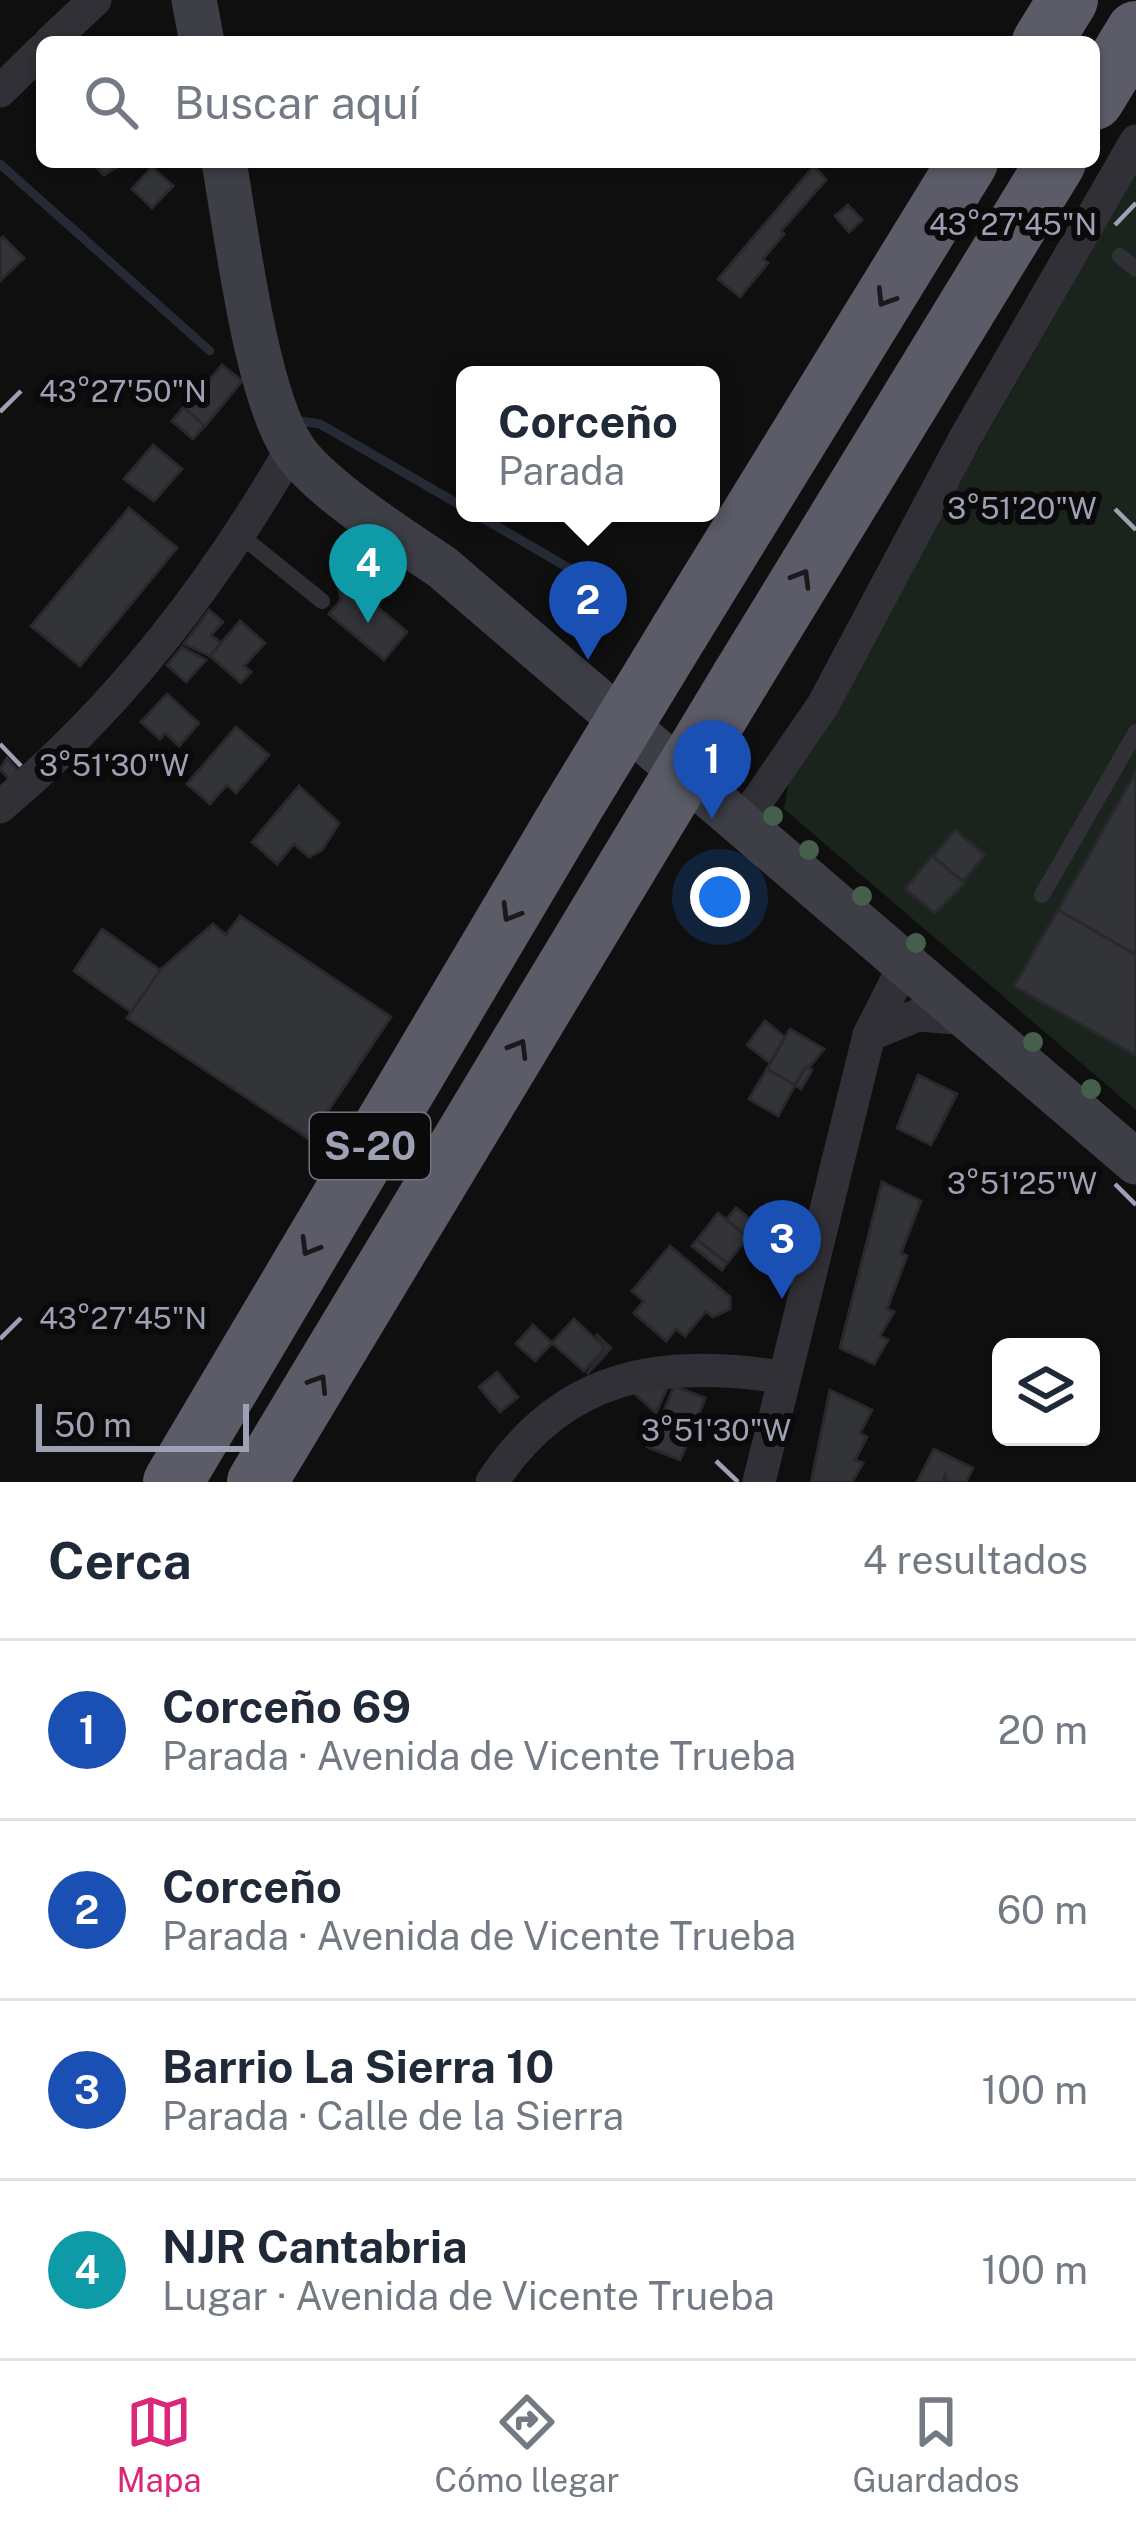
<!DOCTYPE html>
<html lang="es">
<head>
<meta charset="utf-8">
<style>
	body { margin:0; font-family:"Public Sans",sans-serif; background:#f2f2f3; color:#1f2937 }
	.controls { position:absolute; right:36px; bottom:36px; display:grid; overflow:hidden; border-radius:18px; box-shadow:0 3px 9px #0004 }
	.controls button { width:108px; height:108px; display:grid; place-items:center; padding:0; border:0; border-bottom:3px solid #e0e1e3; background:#fff; color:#1f2937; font:60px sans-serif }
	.scale { position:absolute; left:36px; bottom:30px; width:213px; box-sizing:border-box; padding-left:12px; border:6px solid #9ea0b3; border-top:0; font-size:33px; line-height:42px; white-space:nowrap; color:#9ea0b3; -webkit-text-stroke:9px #0a0a0b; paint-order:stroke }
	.you { position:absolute; left:720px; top:897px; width:42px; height:42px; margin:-30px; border:9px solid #fff; border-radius:50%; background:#1a73e8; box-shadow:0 0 0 18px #1a73e833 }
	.badge { display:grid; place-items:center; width:78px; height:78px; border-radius:50%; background:#db2777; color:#fff; font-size:39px; font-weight:700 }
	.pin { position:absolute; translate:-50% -99px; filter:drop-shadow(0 3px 6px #0008) }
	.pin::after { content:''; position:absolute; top:63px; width:42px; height:36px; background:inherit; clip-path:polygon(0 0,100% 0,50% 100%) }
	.popup { position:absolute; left:456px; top:366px; width:264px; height:156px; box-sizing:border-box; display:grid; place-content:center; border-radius:18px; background:#fff; filter:drop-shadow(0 3px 9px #0005); font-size:39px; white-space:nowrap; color:#747a83 }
	.popup b { font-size:45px; color:#1f2937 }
	.popup::after { content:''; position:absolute; left:50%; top:100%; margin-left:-24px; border:24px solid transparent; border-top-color:#fff }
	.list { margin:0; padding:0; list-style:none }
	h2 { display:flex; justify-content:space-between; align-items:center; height:156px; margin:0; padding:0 48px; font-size:51px }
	h2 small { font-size:39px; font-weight:400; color:#747a83 }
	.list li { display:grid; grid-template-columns:78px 1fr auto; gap:36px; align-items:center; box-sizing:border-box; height:180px; padding:0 48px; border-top:3px solid #e0e1e3 }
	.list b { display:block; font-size:45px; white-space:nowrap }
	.list p { margin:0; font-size:39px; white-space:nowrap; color:#747a83 }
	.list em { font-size:39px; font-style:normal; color:#747a83 }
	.icon { flex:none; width:66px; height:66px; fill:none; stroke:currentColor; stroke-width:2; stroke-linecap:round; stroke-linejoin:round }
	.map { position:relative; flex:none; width:1136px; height:1482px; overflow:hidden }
	.search { position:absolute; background:#fff; box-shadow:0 3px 9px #0004; left:36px; right:36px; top:36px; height:132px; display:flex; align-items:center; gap:30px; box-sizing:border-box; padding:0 42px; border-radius:18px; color:#747a83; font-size:45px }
	.sheet { height:876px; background:#fff }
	nav { display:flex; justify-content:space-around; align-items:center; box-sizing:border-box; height:168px; border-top:3px solid #e0e1e3; background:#fff; font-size:33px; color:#747a83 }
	nav a { display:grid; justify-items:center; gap:6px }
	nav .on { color:#db2777 }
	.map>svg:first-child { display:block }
	.green { fill:#1b231d }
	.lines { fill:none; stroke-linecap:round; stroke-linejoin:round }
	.stream { stroke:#252a35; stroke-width:9 }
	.building { fill:#333438; stroke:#29292d; stroke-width:3 }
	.service { stroke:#303036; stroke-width:16 }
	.minor { stroke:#303036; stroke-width:33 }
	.secondary { stroke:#3d3e46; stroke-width:45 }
	.motorway { stroke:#5b5c67; stroke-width:60 }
	.motorway-bridge { stroke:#5b5c67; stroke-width:60 }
	.tree { fill:#465f4d }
	.oneway { stroke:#1a1a1d }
	.ticks { fill:none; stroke:#9ea0b3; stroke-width:4.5 }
	.labels { text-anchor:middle; stroke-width:12; stroke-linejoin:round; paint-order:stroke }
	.shield { fill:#0a0a0b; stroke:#727381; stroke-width:3 }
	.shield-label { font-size:39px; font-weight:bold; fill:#9ea0b3 }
	.ticks-label { font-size:30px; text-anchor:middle; fill:#9ea0b3; stroke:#0a0a0b; stroke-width:12; stroke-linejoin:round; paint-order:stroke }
</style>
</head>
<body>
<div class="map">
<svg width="1136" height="1482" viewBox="0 0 1136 1482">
	<rect width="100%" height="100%" fill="#0f0f10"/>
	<path class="green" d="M1136,173V1110L784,809L789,781Z"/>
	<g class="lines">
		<g class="stream">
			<path d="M0,164L210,351"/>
			<path d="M300,421L320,424L465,508"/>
			<path d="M474,513L601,587"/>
		</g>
	</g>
	<g class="building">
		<path d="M91,162H125L104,175Z"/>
		<path d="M814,166L826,180L781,231L784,234L763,259L768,263L740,297L718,279Z"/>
		<path d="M152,167L173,186L152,208L132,189Z"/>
		<path d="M848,205L862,220L849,232L835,216Z"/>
		<path d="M3,237L24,258L0,281V239Z"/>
		<path d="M222,365L242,381L205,426L185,409Z"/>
		<path d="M186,404L185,409L205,426L193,439L172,421Z"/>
		<path d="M153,445L182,469L154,501L124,479Z"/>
		<path d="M129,508L177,548L80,666L31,626Z"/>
		<path d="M354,573L365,582L364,596L407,632L384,660L329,614L341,600L337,581Z"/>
		<path d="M209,610L223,622L211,635L221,643L210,656L184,644Z"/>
		<path d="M240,621L265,643L244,666L251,672L241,683L210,656Z"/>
		<path d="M182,647L206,660L186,682L167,665Z"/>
		<path d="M167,694L199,723L179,746L165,733L160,739L141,722Z"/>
		<path d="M236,727L269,755L236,793L227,785L210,804L187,784Z"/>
		<path d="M7,758L19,772L10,780L0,769Z"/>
		<path d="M1136,772V955L1058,910Z"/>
		<path d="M299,786L339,823L322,850L309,857L294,844L277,864L252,842Z"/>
		<path d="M955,830L985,855L963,881L933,857Z"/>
		<path d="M932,856L965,883L935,913L905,889Z"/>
		<path d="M1058,910L1136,955V1056L1014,986Z"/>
		<path d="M240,916L391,1017L309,1139L127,1018L160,970L213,924L226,935Z"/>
		<path d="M102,929L160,970L131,1012L74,971Z"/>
		<path d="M765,1021L785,1037L770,1063L747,1045Z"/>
		<path d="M790,1029L824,1049L795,1085L767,1069Z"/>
		<path d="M806,1067L812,1070L801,1089L795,1085Z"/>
		<path d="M767,1069L795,1085L778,1116L749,1099Z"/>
		<path d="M918,1075L957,1094L931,1145L897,1128Z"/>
		<path d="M882,1182L921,1201L901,1253L907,1256L887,1309L894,1312L880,1336L888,1340L874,1364L840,1348Z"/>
		<path d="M736,1208L758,1225L748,1237L726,1220Z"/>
		<path d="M718,1213L748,1237L727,1263L697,1240Z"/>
		<path d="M697,1240L727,1263L722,1270L692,1246Z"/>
		<path d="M670,1246L730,1297V1309L713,1317L706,1311L685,1336L676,1329L666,1341L634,1313L644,1301L632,1291Z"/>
		<path d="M574,1319L605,1348L584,1371L552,1343Z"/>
		<path d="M533,1325L552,1343L535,1361L516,1344Z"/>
		<path d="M596,1334L611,1348L587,1374L605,1348Z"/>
		<path d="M497,1372L518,1397L500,1412L479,1387Z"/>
		<path d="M670,1381L656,1413L631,1390Z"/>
		<path d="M674,1386L705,1398L693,1430L662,1417Z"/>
		<path d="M830,1390L872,1410L860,1433L867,1437L855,1460L863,1463L852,1482H811Z"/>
		<path d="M660,1416L693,1430L680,1460L647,1447Z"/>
		<path d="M934,1449L973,1468L966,1482H947L945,1475L943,1482H917Z"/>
	</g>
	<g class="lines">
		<g class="service">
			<path d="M1120,256L1136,269"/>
			<path d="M240,535L322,601"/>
			<path d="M1042,895L1136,732"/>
		</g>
		<g class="minor">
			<path d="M50,42L95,0"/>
			<path d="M0,91L42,50"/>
			<path d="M0,807C121,705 213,585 292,448"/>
			<path d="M740,826L823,705L964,440L1136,141"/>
			<path d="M869,1035L918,1015L970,1019"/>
			<path d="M492,1482C564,1372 662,1359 782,1377"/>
			<path d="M759,1482L869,1035L905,964"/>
		</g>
		<g class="secondary">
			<path d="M194,0L202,42"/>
			<path d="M224,162C237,235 255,388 292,447C316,486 402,540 442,567L1136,1162"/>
		</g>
		<g class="motorway">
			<path d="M1042,42L1068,0"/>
			<path d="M1094,100L1136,31"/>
			<path d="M680,631L968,162"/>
			<path d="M741,678L1056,162"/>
			<path d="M173,1482L570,812"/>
			<path d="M257,1482L627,867"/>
		</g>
		<g class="motorway-bridge">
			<path d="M570,812L680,631"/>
			<path d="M627,867L741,678"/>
		</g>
	</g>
	<g class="tree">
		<circle cx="773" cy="816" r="10"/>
		<circle cx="809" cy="850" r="10"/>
		<circle cx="862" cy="896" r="10"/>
		<circle cx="916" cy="943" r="10"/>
		<circle cx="1033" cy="1042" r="10"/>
		<circle cx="1091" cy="1089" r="10"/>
	</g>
	<defs><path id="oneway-chevron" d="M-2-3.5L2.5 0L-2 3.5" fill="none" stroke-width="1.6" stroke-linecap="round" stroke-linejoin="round" transform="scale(3)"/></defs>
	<g class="oneway">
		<use href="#oneway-chevron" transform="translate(885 298) rotate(122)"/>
		<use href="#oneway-chevron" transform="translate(802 578) rotate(-59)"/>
		<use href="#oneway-chevron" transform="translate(510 913) rotate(121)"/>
		<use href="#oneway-chevron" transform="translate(519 1048) rotate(-59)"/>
		<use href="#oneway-chevron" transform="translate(309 1247) rotate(121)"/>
		<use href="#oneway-chevron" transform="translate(319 1383) rotate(-58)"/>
	</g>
	<path class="ticks" d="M1115,225L1136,203M0,412L21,391M1115,509L1136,530M0,744L21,766M1115,1184L1136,1205M0,1339L21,1318M716,1461L738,1482"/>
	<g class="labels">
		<rect class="shield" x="310" y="1113" width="120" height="66" rx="9"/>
		<g class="shield-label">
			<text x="370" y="1160">S-20</text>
		</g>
	</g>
	<g class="ticks-label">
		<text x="1013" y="235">43°27'45"N</text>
		<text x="123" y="402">43°27'50"N</text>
		<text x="1022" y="519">3°51'20"W</text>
		<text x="114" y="776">3°51'30"W</text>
		<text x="1022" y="1194">3°51'25"W</text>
		<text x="123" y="1329">43°27'45"N</text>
		<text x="716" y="1441">3°51'30"W</text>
	</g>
</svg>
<div class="controls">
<button><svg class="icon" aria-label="layers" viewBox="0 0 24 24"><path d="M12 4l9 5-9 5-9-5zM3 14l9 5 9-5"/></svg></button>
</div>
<div class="scale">50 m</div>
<div class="you"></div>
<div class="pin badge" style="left:712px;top:819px;background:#1a4fb4">1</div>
<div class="pin badge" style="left:588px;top:660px;background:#1a4fb4">2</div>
<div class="popup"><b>Corceño</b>Parada</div>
<div class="pin badge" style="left:782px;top:1299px;background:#1a4fb4">3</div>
<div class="pin badge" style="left:368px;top:623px;background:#0f9aa8">4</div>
<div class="search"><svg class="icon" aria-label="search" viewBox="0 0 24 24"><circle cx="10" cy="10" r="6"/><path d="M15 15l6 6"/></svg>Buscar aquí</div>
</div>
<section class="sheet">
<h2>Cerca<small>4 resultados</small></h2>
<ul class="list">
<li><span class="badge" style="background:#1a4fb4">1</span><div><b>Corceño 69</b><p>Parada · Avenida de Vicente Trueba</p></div><em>20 m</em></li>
<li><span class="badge" style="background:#1a4fb4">2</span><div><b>Corceño</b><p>Parada · Avenida de Vicente Trueba</p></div><em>60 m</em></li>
<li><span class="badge" style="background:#1a4fb4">3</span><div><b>Barrio La Sierra 10</b><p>Parada · Calle de la Sierra</p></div><em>100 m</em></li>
<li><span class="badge" style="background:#0f9aa8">4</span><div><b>NJR Cantabria</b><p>Lugar · Avenida de Vicente Trueba</p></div><em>100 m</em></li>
</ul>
</section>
<nav>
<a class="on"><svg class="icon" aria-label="map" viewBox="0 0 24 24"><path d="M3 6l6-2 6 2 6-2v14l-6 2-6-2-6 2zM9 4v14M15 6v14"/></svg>Mapa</a>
<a><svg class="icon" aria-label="directions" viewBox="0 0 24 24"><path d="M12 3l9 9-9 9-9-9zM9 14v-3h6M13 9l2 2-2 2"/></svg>Cómo llegar</a>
<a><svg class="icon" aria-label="saved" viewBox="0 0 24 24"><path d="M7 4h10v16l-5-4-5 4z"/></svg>Guardados</a>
</nav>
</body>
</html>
